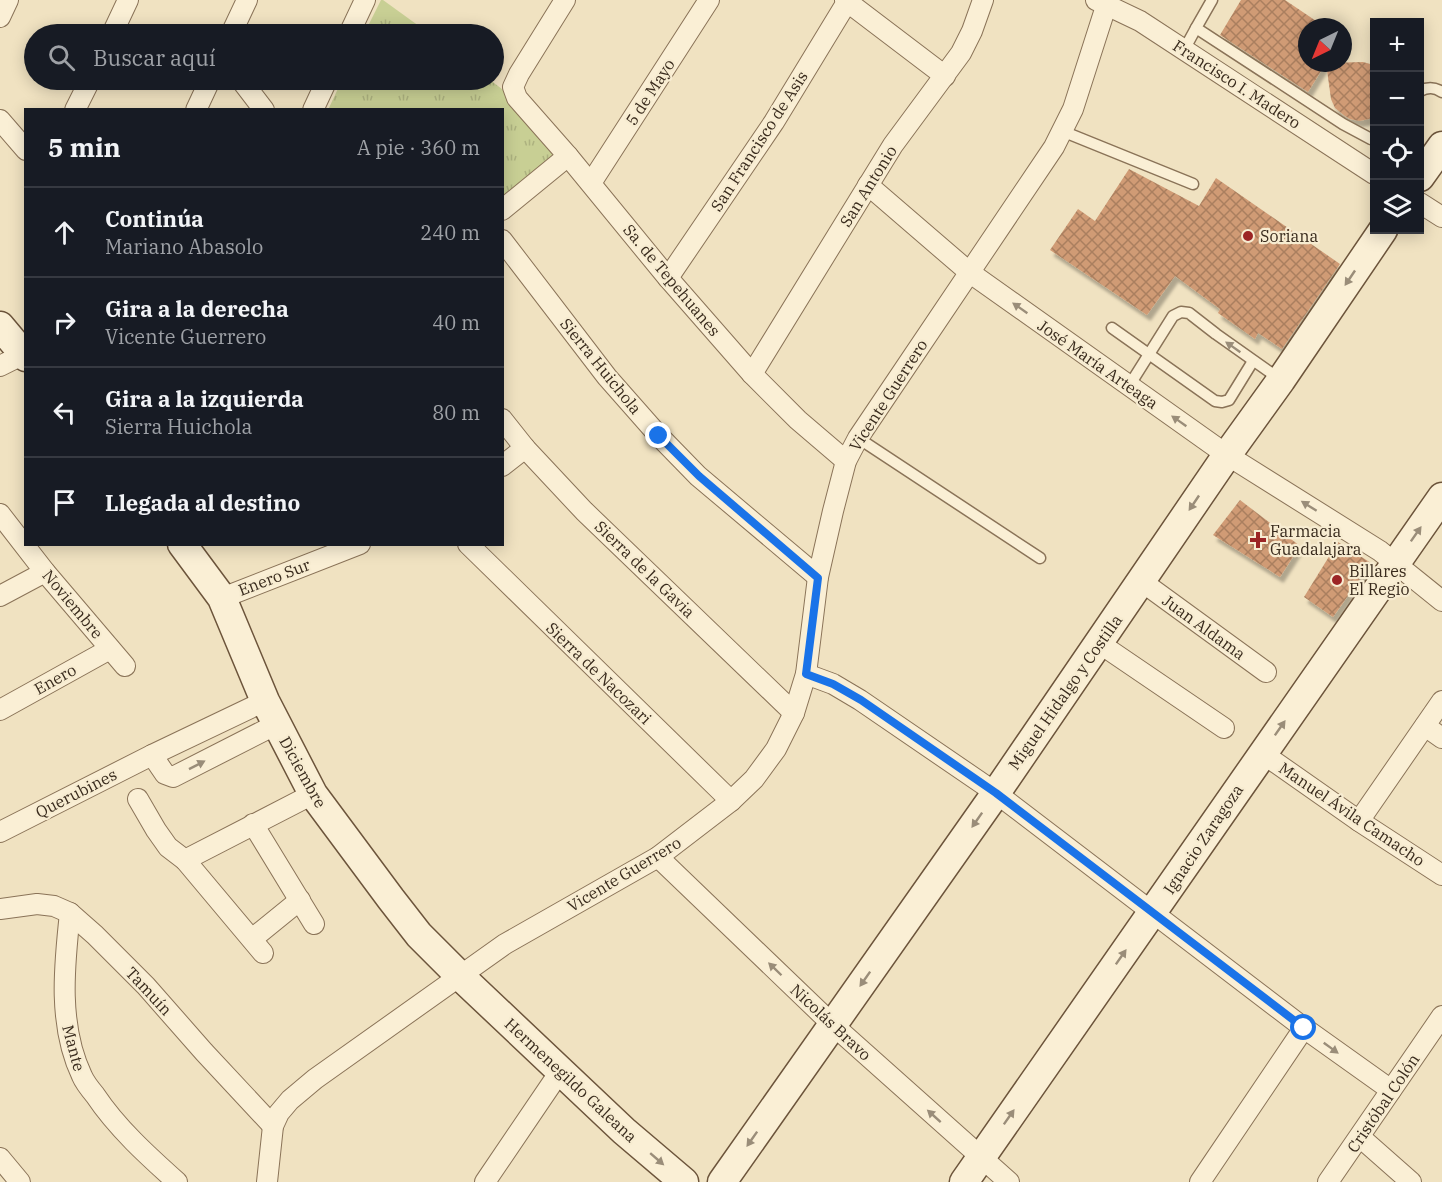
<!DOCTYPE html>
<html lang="es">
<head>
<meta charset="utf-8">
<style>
	body { margin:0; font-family:"IBM Plex Serif",serif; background:#20242c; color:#f1f3f6 }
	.controls { position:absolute; right:18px; top:18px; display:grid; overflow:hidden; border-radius:0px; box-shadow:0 3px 15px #0003 }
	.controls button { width:54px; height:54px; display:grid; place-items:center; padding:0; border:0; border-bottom:2px solid #363941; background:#171b24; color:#f1f3f6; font:30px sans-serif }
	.compass { position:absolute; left:1298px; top:18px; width:54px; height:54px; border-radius:50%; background:#171b24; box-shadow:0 3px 15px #0003; rotate:223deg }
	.stop { position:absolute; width:18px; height:18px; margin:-14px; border:4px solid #1a73e8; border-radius:50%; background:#fff }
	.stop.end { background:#1a73e8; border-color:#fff; box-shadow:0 2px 6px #0008 }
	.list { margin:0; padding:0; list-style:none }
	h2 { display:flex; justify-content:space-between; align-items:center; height:78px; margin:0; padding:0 24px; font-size:26px }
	h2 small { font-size:20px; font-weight:400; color:#9ea1a6 }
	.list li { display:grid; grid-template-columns:39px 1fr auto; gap:18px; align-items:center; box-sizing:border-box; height:90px; padding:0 24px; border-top:2px solid #363941 }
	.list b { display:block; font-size:22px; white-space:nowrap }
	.list p { margin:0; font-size:20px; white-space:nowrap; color:#9ea1a6 }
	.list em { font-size:20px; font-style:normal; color:#9ea1a6 }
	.icon { flex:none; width:33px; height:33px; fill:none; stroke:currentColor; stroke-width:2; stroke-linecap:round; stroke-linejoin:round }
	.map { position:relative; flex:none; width:1442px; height:1182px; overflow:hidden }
	.search { position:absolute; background:#171b24; box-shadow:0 3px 15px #0003; left:24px; top:24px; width:480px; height:66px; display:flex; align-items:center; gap:15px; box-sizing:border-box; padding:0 21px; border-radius:33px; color:#9ea1a6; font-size:22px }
	.panel { position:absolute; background:#171b24; box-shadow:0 3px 15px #0003; left:24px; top:108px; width:480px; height:438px; border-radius:0px }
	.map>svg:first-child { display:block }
	.grass { fill:url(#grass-tufts) }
	.building { fill:url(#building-cross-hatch); filter:url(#shadow) }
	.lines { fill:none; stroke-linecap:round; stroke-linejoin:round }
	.lane-casing { stroke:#8a7358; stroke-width:13 }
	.street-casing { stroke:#8a7358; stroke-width:22 }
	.secondary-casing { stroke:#6c543b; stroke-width:31 }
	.lane { stroke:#faefd5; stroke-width:10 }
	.street { stroke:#faefd5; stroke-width:20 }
	.secondary { stroke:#faefd5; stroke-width:28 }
	.oneway { fill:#9a8d79 }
	.route { stroke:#1a73e8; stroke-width:8 }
	.poi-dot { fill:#9c2525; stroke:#f7ecd1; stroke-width:2 }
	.labels { text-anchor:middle; stroke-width:4.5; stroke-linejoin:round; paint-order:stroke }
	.street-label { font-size:16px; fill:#392b1d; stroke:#f7ecd1 }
	.poi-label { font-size:16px; fill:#392b1d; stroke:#f7ecd1; text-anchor:start }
</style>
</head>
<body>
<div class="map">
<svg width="1442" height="1182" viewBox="0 0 1442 1182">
	<defs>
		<pattern id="grass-tufts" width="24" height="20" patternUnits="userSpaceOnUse" patternTransform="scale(1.5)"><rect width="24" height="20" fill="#c8cf94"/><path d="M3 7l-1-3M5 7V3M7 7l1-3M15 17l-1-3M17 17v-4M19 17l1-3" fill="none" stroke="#adb27f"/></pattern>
		<pattern id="building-cross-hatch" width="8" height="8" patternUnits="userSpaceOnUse" patternTransform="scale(1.5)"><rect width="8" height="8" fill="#d09b75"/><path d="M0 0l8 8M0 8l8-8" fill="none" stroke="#aa7f5f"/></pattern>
		<filter id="shadow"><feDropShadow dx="3.5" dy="6" stdDeviation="1.5" flood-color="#0004"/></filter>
	</defs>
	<rect width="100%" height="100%" fill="#f0e2c1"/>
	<g class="grass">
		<path d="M381,0H383L430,34H364Z"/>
		<path d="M342,80H490L502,89L557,153L503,196L502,110H328Z"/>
	</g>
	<g class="building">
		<path d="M1241,0H1285L1325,27H1307V63H1326L1308,92L1220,35Z"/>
		<path d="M1363,62L1374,65V116L1369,119L1359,121L1350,119L1345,116L1335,108L1331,99L1326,63Z"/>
		<path d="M1129,169L1199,206L1216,178L1340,264L1282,349L1258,333L1255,339L1218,313L1220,309L1175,276L1147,315L1050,250L1078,209L1095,221Z"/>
		<path d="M1240,500L1300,546L1280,577L1213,535Z"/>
		<path d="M1338,542L1371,563L1333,617L1304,597Z"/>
	</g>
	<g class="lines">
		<defs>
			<g id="lane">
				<path d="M1212,0L1196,28L1343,124L1371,139H1374"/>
				<path d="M1184,50L1196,28"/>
				<path d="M1420,91C1428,87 1434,87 1442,92"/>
				<path d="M1062,131L1193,184"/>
				<path d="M1112,328L1215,401L1222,402L1229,400L1253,361"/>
				<path d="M1129,386L1173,316L1181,312L1189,313L1216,334L1281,380"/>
				<path d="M858,438L1040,558"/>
			</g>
			<g id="street">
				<path d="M565,0L519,74L513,87L517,98L568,156L668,278L752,374L798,420L846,461"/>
				<path d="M845,0L945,76"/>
				<path d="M1096,0L1140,21L1374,174"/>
				<path d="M0,17L8,0"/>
				<path d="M112,34L128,0"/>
				<path d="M231,34L247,0"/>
				<path d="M349,34L365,0"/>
				<path d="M241,80L264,110"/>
				<path d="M75,110L90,80"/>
				<path d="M196,110L210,80"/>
				<path d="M313,110L327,80"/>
				<path d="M0,120L26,150"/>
				<path d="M591,183L709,0"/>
				<path d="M868,185L969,272L1227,455L1380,551L1442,601"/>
				<path d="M1420,203L1442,217"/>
				<path d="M502,210L568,156"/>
				<path d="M502,240L607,377L659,436L698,476L818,577"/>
				<path d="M668,278L774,122L847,2"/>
				<path d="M0,366L26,353"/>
				<path d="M752,374L893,145L961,53L972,31L983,0"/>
				<path d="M502,419L525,448L584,511L794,713"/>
				<path d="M502,466L525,448"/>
				<path d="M0,514L45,572L125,666"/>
				<path d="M468,544L731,801"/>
				<path d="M1141,581L1266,672"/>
				<path d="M0,596L45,572"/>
				<path d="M222,598L360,544"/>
				<path d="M1099,643L1224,728"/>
				<path d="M806,674L833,684L860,700L996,793L1304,1028L1391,1090"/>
				<path d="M0,710L110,649"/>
				<path d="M1425,726L1442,738"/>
				<path d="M1262,753L1359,821L1442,875"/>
				<path d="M152,755L165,774L173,777L277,724"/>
				<path d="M138,799L156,830L168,847L185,860L263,953"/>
				<path d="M1359,821L1442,701"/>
				<path d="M253,824L314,924"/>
				<path d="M0,832L152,755L265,701"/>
				<path d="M658,857L833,1025L1009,1182"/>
				<path d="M185,860L313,794"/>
				<path d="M0,909L37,904L54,906L70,913L95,935L146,986L204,1052L273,1126"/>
				<path d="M70,913C64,967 58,1026 82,1076C85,1083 90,1089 95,1095C117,1128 148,1156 177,1182"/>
				<path d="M252,939L300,900"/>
				<path d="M1360,1137L1411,1182"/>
				<path d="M0,1158L20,1182"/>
				<path d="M267,1182L273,1126L279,1113L290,1100L315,1079L505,944L658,857L731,801L754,779L776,749L794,713L806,674L818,577L833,511L846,461L858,438L1054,147L1073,109L1108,0"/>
				<path d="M485,1182L561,1070"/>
				<path d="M1200,1182L1304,1028"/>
				<path d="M1328,1182L1442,1016"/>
			</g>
			<g id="secondary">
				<path d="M1420,177L1442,146"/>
				<path d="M0,326L26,357"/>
				<path d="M182,544L222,598L265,701L313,794L391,899L419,935L460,976L624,1131L684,1182"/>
				<path d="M722,1182L996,793L1227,455L1281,380L1383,230"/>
				<path d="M964,1182L1442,497"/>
			</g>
		</defs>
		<use href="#lane" class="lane-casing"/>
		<use href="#street" class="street-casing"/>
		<use href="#secondary" class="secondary-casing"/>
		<use href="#lane" class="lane"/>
		<use href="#street" class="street"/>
		<use href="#secondary" class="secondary"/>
	</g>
	<defs><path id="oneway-solid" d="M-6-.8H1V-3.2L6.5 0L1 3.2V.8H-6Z" transform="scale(1.5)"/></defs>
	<g class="oneway">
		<use href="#oneway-solid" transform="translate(1350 278) rotate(124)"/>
		<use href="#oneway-solid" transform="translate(1020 308) rotate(-145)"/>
		<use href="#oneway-solid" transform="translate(1233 347) rotate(-145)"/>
		<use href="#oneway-solid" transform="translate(1179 421) rotate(-145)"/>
		<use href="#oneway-solid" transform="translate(1194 503) rotate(124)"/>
		<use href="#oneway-solid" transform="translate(1309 506) rotate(-148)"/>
		<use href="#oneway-solid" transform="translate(1416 534) rotate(-55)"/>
		<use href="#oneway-solid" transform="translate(1280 728) rotate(-55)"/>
		<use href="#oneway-solid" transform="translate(197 765) rotate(-27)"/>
		<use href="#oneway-solid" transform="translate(977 820) rotate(125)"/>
		<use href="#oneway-solid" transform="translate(1121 957) rotate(-55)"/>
		<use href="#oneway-solid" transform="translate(775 969) rotate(-136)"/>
		<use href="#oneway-solid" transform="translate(865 979) rotate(125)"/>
		<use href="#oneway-solid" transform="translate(1331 1048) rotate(36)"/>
		<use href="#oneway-solid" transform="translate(934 1116) rotate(-138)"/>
		<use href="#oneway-solid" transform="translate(1009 1117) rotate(-55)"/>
		<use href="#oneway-solid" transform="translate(752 1139) rotate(125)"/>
		<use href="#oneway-solid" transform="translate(657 1159) rotate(41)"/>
	</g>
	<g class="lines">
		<path class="route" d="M659,436L699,476L818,578L806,674L833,684L861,700L996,793L1304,1028"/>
	</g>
	<g class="poi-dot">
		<circle cx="1248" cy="236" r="6"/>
		<path d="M1255 531h6v6h6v6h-6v6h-6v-6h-6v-6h6z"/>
		<circle cx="1337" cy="580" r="6"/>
	</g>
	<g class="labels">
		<g class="street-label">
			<text transform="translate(1237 84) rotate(33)" y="6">Francisco I. Madero</text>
			<text transform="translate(650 92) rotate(-57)" y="6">5 de Mayo</text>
			<text transform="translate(759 141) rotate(-57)" y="6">San Francisco de Asis</text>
			<text transform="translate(868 186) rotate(-58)" y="6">San Antonio</text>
			<text transform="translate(672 280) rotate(50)" y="6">Sa. de Tepehuanes</text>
			<text transform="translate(1098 364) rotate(35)" y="6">José María Arteaga</text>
			<text transform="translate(601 366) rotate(51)" y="6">Sierra Huichola</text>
			<text transform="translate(888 395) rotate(-57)" y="6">Vicente Guerrero</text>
			<text transform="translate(645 569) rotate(44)" y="6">Sierra de la Gavia</text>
			<text transform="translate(274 577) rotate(-21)" y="6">Enero Sur</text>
			<text transform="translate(73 604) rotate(50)" y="6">Noviembre</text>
			<text transform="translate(1204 627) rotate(36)" y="6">Juan Aldama</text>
			<text transform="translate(599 673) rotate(44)" y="6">Sierra de Nacozari</text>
			<text transform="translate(55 679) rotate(-29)" y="6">Enero</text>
			<text transform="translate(1065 692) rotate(-55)" y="6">Miguel Hidalgo y Costilla</text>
			<text transform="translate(303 772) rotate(61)" y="6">Diciembre</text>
			<text transform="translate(76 793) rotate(-27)" y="6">Querubines</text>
			<text transform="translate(1352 814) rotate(34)" y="6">Manuel Ávila Camacho</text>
			<text transform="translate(1203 839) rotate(-56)" y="6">Ignacio Zaragoza</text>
			<text transform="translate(624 874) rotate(-31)" y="6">Vicente Guerrero</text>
			<text transform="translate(149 991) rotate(47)" y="6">Tamuín</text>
			<text transform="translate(831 1022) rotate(43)" y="6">Nicolás Bravo</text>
			<text transform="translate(74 1048) rotate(75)" y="6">Mante</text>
			<text transform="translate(571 1080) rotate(43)" y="6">Hermenegildo Galeana</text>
			<text transform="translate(1383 1103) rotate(-56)" y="6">Cristóbal Colón</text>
		</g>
		<g class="poi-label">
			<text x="1260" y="242">Soriana</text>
			<text x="1270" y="537">Farmacia<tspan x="1270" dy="18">Guadalajara</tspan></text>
			<text x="1349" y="577">Billares<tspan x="1349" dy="18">El Regio</tspan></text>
		</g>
	</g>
</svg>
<div class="controls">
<button>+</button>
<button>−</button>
<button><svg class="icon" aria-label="locate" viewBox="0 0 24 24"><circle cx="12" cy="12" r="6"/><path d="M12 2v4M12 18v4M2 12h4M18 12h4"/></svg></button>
<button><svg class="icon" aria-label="layers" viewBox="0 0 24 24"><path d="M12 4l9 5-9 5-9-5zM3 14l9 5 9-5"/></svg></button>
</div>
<svg class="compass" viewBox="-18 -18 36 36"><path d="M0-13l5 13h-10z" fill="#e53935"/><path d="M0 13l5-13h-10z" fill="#9ea1a6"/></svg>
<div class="stop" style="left:1304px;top:1028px"></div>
<div class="stop end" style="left:659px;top:436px"></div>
<div class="search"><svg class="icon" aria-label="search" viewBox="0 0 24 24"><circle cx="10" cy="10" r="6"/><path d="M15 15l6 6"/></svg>Buscar aquí</div>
<section class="panel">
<h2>5 min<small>A pie · 360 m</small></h2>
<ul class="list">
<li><svg class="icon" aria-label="ahead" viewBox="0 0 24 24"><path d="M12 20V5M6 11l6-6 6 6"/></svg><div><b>Continúa</b><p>Mariano Abasolo</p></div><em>240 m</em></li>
<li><svg class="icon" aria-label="right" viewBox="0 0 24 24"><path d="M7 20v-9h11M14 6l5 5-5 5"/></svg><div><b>Gira a la derecha</b><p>Vicente Guerrero</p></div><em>40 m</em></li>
<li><svg class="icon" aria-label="left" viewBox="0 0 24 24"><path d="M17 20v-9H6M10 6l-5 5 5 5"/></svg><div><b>Gira a la izquierda</b><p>Sierra Huichola</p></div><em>80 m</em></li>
<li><svg class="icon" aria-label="arrive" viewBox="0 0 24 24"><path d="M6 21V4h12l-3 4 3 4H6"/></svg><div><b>Llegada al destino</b></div></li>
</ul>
</section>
</div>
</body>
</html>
